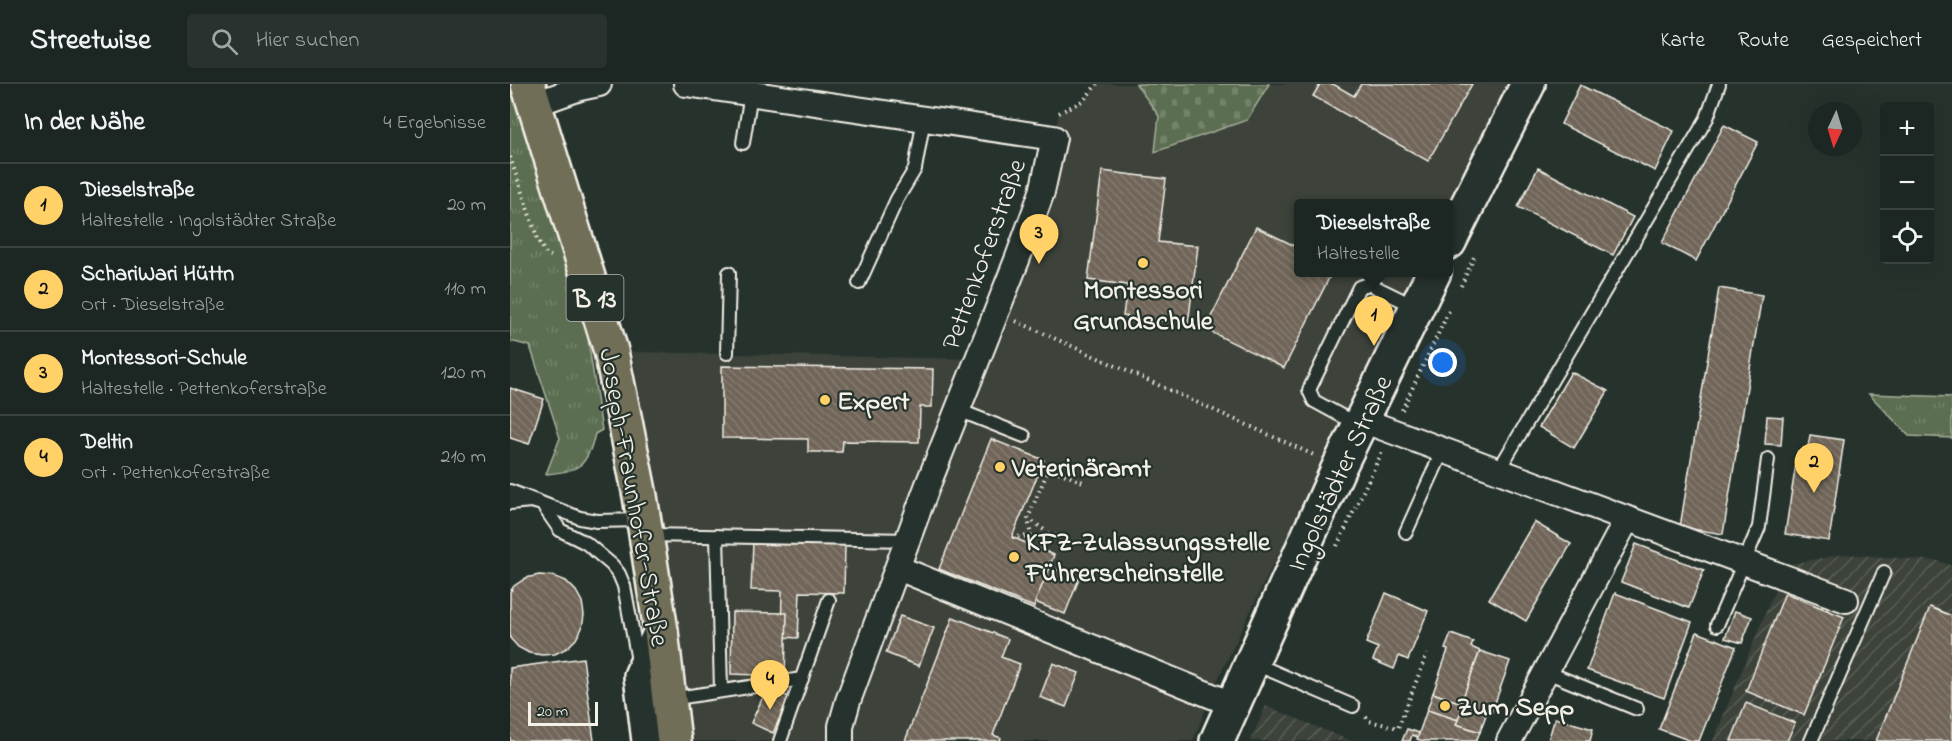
<!DOCTYPE html>
<html lang="de">
<head>
<meta charset="utf-8">
<style>
	body { margin:0; font-family:"Indie Flower",sans-serif; background:#29322f; color:#f1f3f6 }
	.controls { position:absolute; right:18px; top:18px; display:grid; overflow:hidden; border-radius:6px; box-shadow:0 6px 24px #0002 }
	.controls button { width:54px; height:54px; display:grid; place-items:center; padding:0; border:0; border-bottom:2px solid #3a4340; background:#1c2622; color:#f1f3f6; font:30px sans-serif }
	.compass { position:absolute; left:1298px; top:18px; width:54px; height:54px; border-radius:50%; background:#1c2622; box-shadow:0 6px 24px #0002; rotate:184deg }
	.scale { position:absolute; left:18px; bottom:15px; width:70px; box-sizing:border-box; padding-left:6px; border:3px solid #f4f1e8; border-top:0; font-size:16px; line-height:21px; white-space:nowrap; color:#f4f1e8; -webkit-text-stroke:4px #26332d; paint-order:stroke }
	.you { position:absolute; left:933px; top:279px; width:21px; height:21px; margin:-15px; border:4px solid #fff; border-radius:50%; background:#1a73e8; box-shadow:0 0 0 9px #1a73e833 }
	.badge { display:grid; place-items:center; width:39px; height:39px; border-radius:50%; background:#ffd166; color:#111; font-size:20px; font-weight:700 }
	.pin { position:absolute; translate:-50% -50px; filter:drop-shadow(0 2px 3px #0008) }
	.pin::after { content:''; position:absolute; top:32px; width:21px; height:18px; background:inherit; clip-path:polygon(0 0,100% 0,50% 100%) }
	.popup { position:absolute; left:784px; top:115px; width:159px; height:78px; box-sizing:border-box; display:grid; place-content:center; border-radius:6px; background:#1c2622; filter:drop-shadow(0 2px 4px #0005); font-size:20px; white-space:nowrap; color:#a0a5a5 }
	.popup b { font-size:22px; color:#f1f3f6 }
	.popup::after { content:''; position:absolute; left:50%; top:100%; margin-left:-12px; border:12px solid transparent; border-top-color:#1c2622 }
	.list { margin:0; padding:0; list-style:none }
	h2 { display:flex; justify-content:space-between; align-items:center; height:78px; margin:0; padding:0 24px; font-size:26px }
	h2 small { font-size:20px; font-weight:400; color:#a0a5a5 }
	.list li { display:grid; grid-template-columns:39px 1fr auto; gap:18px; align-items:center; box-sizing:border-box; height:84px; padding:0 24px; border-top:2px solid #3a4340 }
	.list b { display:block; font-size:22px; white-space:nowrap }
	.list p { margin:0; font-size:20px; white-space:nowrap; color:#a0a5a5 }
	.list em { font-size:20px; font-style:normal; color:#a0a5a5 }
	.icon { flex:none; width:33px; height:33px; fill:none; stroke:currentColor; stroke-width:2; stroke-linecap:round; stroke-linejoin:round }
	.map { position:relative; flex:none; width:1442px; height:657px; overflow:hidden }
	header { display:flex; align-items:center; gap:36px; box-sizing:border-box; height:84px; padding:0 30px; background:#1c2622; border-bottom:2px solid #3a4340 }
	header strong { font-size:28px }
	nav { display:flex; gap:33px; margin-inline-start:auto; font-size:21px }
	.search { width:420px; height:54px; background:#29322f; display:flex; align-items:center; gap:15px; box-sizing:border-box; padding:0 21px; border-radius:6px; color:#a0a5a5; font-size:22px }
	main { display:flex }
	aside { flex:1; background:#1c2622 }
	.map>svg:first-child { display:block }
	.built { fill:#3c423a }
	.industrial { fill:url(#industrial-furrows) }
	.grass { fill:url(#grass-tufts); stroke:#a8b09c; stroke-width:1.5 }
	.cemetery { fill:url(#cemetery-stones); stroke:#a8b09c; stroke-width:1.5 }
	.building { fill:url(#building-back-hatch); stroke:#f4f1e8; stroke-width:1.5 }
	.lines { fill:none; stroke-linecap:round; stroke-linejoin:round }
	.lane-casing { stroke:#f4f1e8; stroke-width:16 }
	.street-casing { stroke:#f4f1e8; stroke-width:28 }
	.secondary-casing { stroke:#f4f1e8; stroke-width:38 }
	.primary-casing { stroke:#f4f1e8; stroke-width:38 }
	.path { stroke:#f4f1e8; stroke-width:4; stroke-dasharray:1.5 4.5; stroke-linecap:butt }
	.lane { stroke:#26332d; stroke-width:12 }
	.street { stroke:#26332d; stroke-width:24 }
	.secondary { stroke:#26332d; stroke-width:33 }
	.primary { stroke:#716e59; stroke-width:33 }
	.poi-dot { fill:#ffd166; stroke:#26332d; stroke-width:2 }
	.labels { text-anchor:middle; stroke-width:4.5; stroke-linejoin:round; paint-order:stroke }
	.shield { fill:#26332d; stroke:#b6b8b0; stroke-width:1.5 }
	.shield-label { font-size:26px; font-weight:bold; fill:#f4f1e8 }
	.street-label { font-size:27px; fill:#f4f1e8; stroke:#26332d }
	.poi-label { font-size:27px; font-weight:bold; fill:#f4f1e8; stroke:#26332d; text-anchor:start }
</style>
</head>
<body>
<header>
<strong>Streetwise</strong>
<div class="search"><svg class="icon" aria-label="search" viewBox="0 0 24 24"><circle cx="10" cy="10" r="6"/><path d="M15 15l6 6"/></svg>Hier suchen</div>
<nav><a>Karte</a><a>Route</a><a>Gespeichert</a></nav>
</header>
<main>
<aside>
<h2>In der Nähe<small>4 Ergebnisse</small></h2>
<ul class="list">
<li><span class="badge">1</span><div><b>Dieselstraße</b><p>Haltestelle · Ingolstädter Straße</p></div><em>20 m</em></li>
<li><span class="badge">2</span><div><b>SchariWari Hüttn</b><p>Ort · Dieselstraße</p></div><em>110 m</em></li>
<li><span class="badge">3</span><div><b>Montessori-Schule</b><p>Haltestelle · Pettenkoferstraße</p></div><em>120 m</em></li>
<li><span class="badge">4</span><div><b>Deltin</b><p>Ort · Pettenkoferstraße</p></div><em>210 m</em></li>
</ul>
</aside>
<div class="map">
<svg width="1442" height="657" viewBox="0 0 1442 657">
	<defs>
		<pattern id="industrial-furrows" width="10" height="10" patternUnits="userSpaceOnUse" patternTransform="scale(1.5)"><rect width="10" height="10" fill="#3c423a"/><path d="M-1 1l2-2M0 10L10 0M9 11l2-2" fill="none" stroke="#595e56"/></pattern>
		<pattern id="grass-tufts" width="24" height="20" patternUnits="userSpaceOnUse" patternTransform="scale(1.5)"><rect width="24" height="20" fill="#5b6e51"/><path d="M3 7l-1-3M5 7V3M7 7l1-3M15 17l-1-3M17 17v-4M19 17l1-3" fill="none" stroke="#73836a"/></pattern>
		<pattern id="cemetery-stones" width="16" height="16" patternUnits="userSpaceOnUse" patternTransform="scale(1.5)"><rect width="16" height="16" fill="#5b6e51"/><path d="M2 7V4a2 2 0 0 1 4 0v3zM10 15v-3a2 2 0 0 1 4 0v3z" fill="#73836a"/></pattern>
		<pattern id="building-back-hatch" width="6" height="6" patternUnits="userSpaceOnUse" patternTransform="scale(1.5)"><rect width="6" height="6" fill="#6f6558"/><path d="M-1 5l2 2M0 0l6 6M5-1l2 2" fill="none" stroke="#847c70"/></pattern>
	</defs>
	<rect width="100%" height="100%" fill="#26332d"/>
	<filter id="ink" filterUnits="userSpaceOnUse"><feTurbulence type="fractalNoise" baseFrequency=".0167" numOctaves="2"/><feDisplacementMap in="SourceGraphic" scale="12" xChannelSelector="R" yChannelSelector="G"/><feConvolveMatrix kernelMatrix="1 2 1 2 8 2 1 2 1" color-interpolation-filters="sRGB"/></filter>
	<g filter="url(#ink)">
		<path class="built" d="M587,0H626L650,32L646,68L737,36L759,0H998L938,119H789V188L904,189L707,597L683,657H183L122,268L467,275L532,108L549,29L574,16Z"/>
		<g class="industrial">
			<path d="M1334,470L1429,477L1442,482V657H1203L1275,481Z"/>
			<path d="M756,622L841,657H740Z"/>
		</g>
		<g class="grass">
			<path d="M0,0L77,249L92,346L85,350C77,383 69,387 36,390L50,354L20,262L0,257Z"/>
			<path d="M1359,310L1442,313V354L1399,352Z"/>
		</g>
		<path class="cemetery" d="M626,0H759L737,36L645,68L649,32Z"/>
		<g class="building">
			<path d="M810,0H823L844,12L851,0H962L918,77L803,12Z"/>
			<path d="M1070,1L1164,47L1145,87L1051,40Z"/>
			<path d="M1214,41L1248,58L1186,177L1152,159Z"/>
			<path d="M1028,84L1123,133L1103,171L1008,123Z"/>
			<path d="M592,87L656,95L648,158L688,162L678,240L613,232L617,201L578,196Z"/>
			<path d="M746,143L789,164V188H822L774,284L695,245Z"/>
			<path d="M1209,204L1252,211L1213,450L1170,443Z"/>
			<path d="M212,282L423,285L422,323H410L409,358L333,357L332,368H298V355L212,354Z"/>
			<path d="M1061,288L1098,307L1064,364L1029,343Z"/>
			<path d="M0,304L34,315L19,360L0,354Z"/>
			<path d="M1257,332L1273,333L1271,361L1255,360Z"/>
			<path d="M1300,351L1334,356L1319,457L1275,450L1288,367L1297,369Z"/>
			<path d="M481,355L534,376L502,453L544,471L524,523L429,485Z"/>
			<path d="M1024,438L1061,460L1016,537L979,515Z"/>
			<path d="M243,458L335,461L334,509L290,508L288,554L271,553L272,507L241,506Z"/>
			<path d="M1126,460L1194,486L1179,524L1111,498Z"/>
			<path d="M540,483L569,495L555,530L525,518Z"/>
			<path d="M29,491L43,492L56,497L66,507L72,518L74,531L72,544L66,555L57,564L45,570L32,571L19,569L8,563L0,554V508L4,502L16,494Z"/>
			<path d="M876,509L918,527L898,576L889,572L884,585L863,576L868,564L856,559Z"/>
			<path d="M1105,509L1182,538L1154,614L1077,586Z"/>
			<path d="M1275,509L1334,533L1294,631L1236,607Z"/>
			<path d="M1420,523L1442,532V657H1366Z"/>
			<path d="M1225,527L1242,533L1232,559L1215,554Z"/>
			<path d="M222,528L277,529L275,592L221,590Z"/>
			<path d="M390,532L424,544L409,582L376,569Z"/>
			<path d="M443,533L498,555L491,573L510,580L483,651L491,654L490,657H395Z"/>
			<path d="M1187,548L1226,563L1189,657H1181L1149,645Z"/>
			<path d="M941,550L963,558L961,563L970,567L951,619L923,609L938,566L935,565Z"/>
			<path d="M970,567L1000,577L981,630L951,619Z"/>
			<path d="M73,574L84,657H0V584Z"/>
			<path d="M543,579L569,589L556,623L530,613Z"/>
			<path d="M257,604L279,613L263,649L241,639Z"/>
			<path d="M923,609L954,620L948,636L917,626Z"/>
			<path d="M1236,619L1285,639L1277,657H1221Z"/>
			<path d="M954,620L977,628L970,648L946,640Z"/>
			<path d="M917,626L948,636L946,640L970,648L966,657H913L907,655Z"/>
			<path d="M1045,634L1083,645L1080,657H1038Z"/>
			<path d="M897,645L909,649L908,653L902,651L900,657H892Z"/>
		</g>
		<g class="lines">
			<defs>
				<g id="lane">
					<path d="M233,59L241,9"/>
					<path d="M349,199L387,115L405,85L414,34"/>
					<path d="M217,269L219,189"/>
					<path d="M448,326L514,352"/>
					<path d="M848,341L804,317L799,306L849,203L859,200L906,223"/>
					<path d="M988,387L1197,34L1209,0"/>
					<path d="M0,407L70,434L87,437L132,436"/>
					<path d="M0,419L21,417L32,420L50,446L76,459L102,481L109,490L114,502L128,577"/>
					<path d="M896,448L933,366"/>
					<path d="M138,451L398,456"/>
					<path d="M207,452L211,606"/>
					<path d="M1207,541L1249,443L1258,375"/>
					<path d="M743,579L843,622"/>
					<path d="M1034,587L1127,625"/>
					<path d="M160,615L292,595"/>
					<path d="M270,657L319,516"/>
					<path d="M1301,657L1374,488"/>
				</g>
				<g id="street">
					<path d="M176,0L544,54L532,108L507,176L417,403L338,617L331,642V657"/>
					<path d="M25,20L70,4L89,0"/>
					<path d="M852,336L1336,516"/>
					<path d="M388,484L724,621"/>
					<path d="M999,657L1117,435"/>
				</g>
				<g id="secondary">
					<path d="M939,158L1018,0"/>
					<path d="M139,657L131,592L151,547"/>
					<path d="M707,657L829,383L924,188"/>
				</g>
				<path id="primary" d="M18,0L101,267L130,412L151,547L164,657"/>
			</defs>
			<use href="#lane" class="lane-casing"/>
			<use href="#street" class="street-casing"/>
			<use href="#secondary" class="secondary-casing"/>
			<use href="#primary" class="primary-casing"/>
			<g class="path">
				<path d="M549,29L574,16L587,0"/>
				<path d="M0,73L28,156L36,170L41,172"/>
				<path d="M951,202L964,173"/>
				<path d="M506,237L806,372"/>
				<path d="M892,326L939,227"/>
				<path d="M518,434L541,451"/>
				<path d="M502,453L542,451L550,454"/>
				<path d="M521,453L518,434L539,384L573,398"/>
				<path d="M827,462L872,368"/>
				<path d="M856,633L859,637L888,644L917,570"/>
			</g>
			<use href="#lane" class="lane"/>
			<use href="#street" class="street"/>
			<use href="#secondary" class="secondary"/>
			<use href="#primary" class="primary"/>
		</g>
	</g>
	<g class="poi-dot">
		<circle cx="633" cy="179" r="6"/>
		<circle cx="315" cy="316" r="6"/>
		<circle cx="490" cy="383" r="6"/>
		<circle cx="504" cy="473" r="6"/>
		<circle cx="935" cy="622" r="6"/>
	</g>
	<g class="labels">
		<rect class="shield" x="56.5" y="191" width="57" height="46" rx="4.5"/>
		<g class="shield-label">
			<text x="85" y="223">B 13</text>
		</g>
		<g class="street-label">
			<text transform="translate(473 170) rotate(-70)" y="9">Pettenkoferstraße</text>
			<text transform="translate(829 389) rotate(-65)" y="9">Ingolstädter Straße</text>
			<text transform="translate(125 413) rotate(80)" y="9">Joseph-Fraunhofer-Straße</text>
		</g>
		<g class="poi-label">
			<text x="633" y="214" text-anchor="middle">Montessori<tspan x="633" dy="31">Grundschule</tspan></text>
			<text x="327" y="325">Expert</text>
			<text x="502" y="392">Veterinäramt</text>
			<text x="516" y="466">KFZ-Zulassungsstelle<tspan x="516" dy="31">Führerscheinstelle</tspan></text>
			<text x="947" y="631">Zum Sepp</text>
		</g>
	</g>
</svg>
<div class="controls">
<button>+</button>
<button>−</button>
<button><svg class="icon" aria-label="locate" viewBox="0 0 24 24"><circle cx="12" cy="12" r="6"/><path d="M12 2v4M12 18v4M2 12h4M18 12h4"/></svg></button>
</div>
<svg class="compass" viewBox="-18 -18 36 36"><path d="M0-13l5 13h-10z" fill="#e53935"/><path d="M0 13l5-13h-10z" fill="#a0a5a5"/></svg>
<div class="scale">20 m</div>
<div class="you"></div>
<div class="pin badge" style="left:864px;top:262px">1</div>
<div class="popup"><b>Dieselstraße</b>Haltestelle</div>
<div class="pin badge" style="left:1304px;top:409px">2</div>
<div class="pin badge" style="left:529px;top:180px">3</div>
<div class="pin badge" style="left:260px;top:626px">4</div>
</div>
</main>
</body>
</html>
